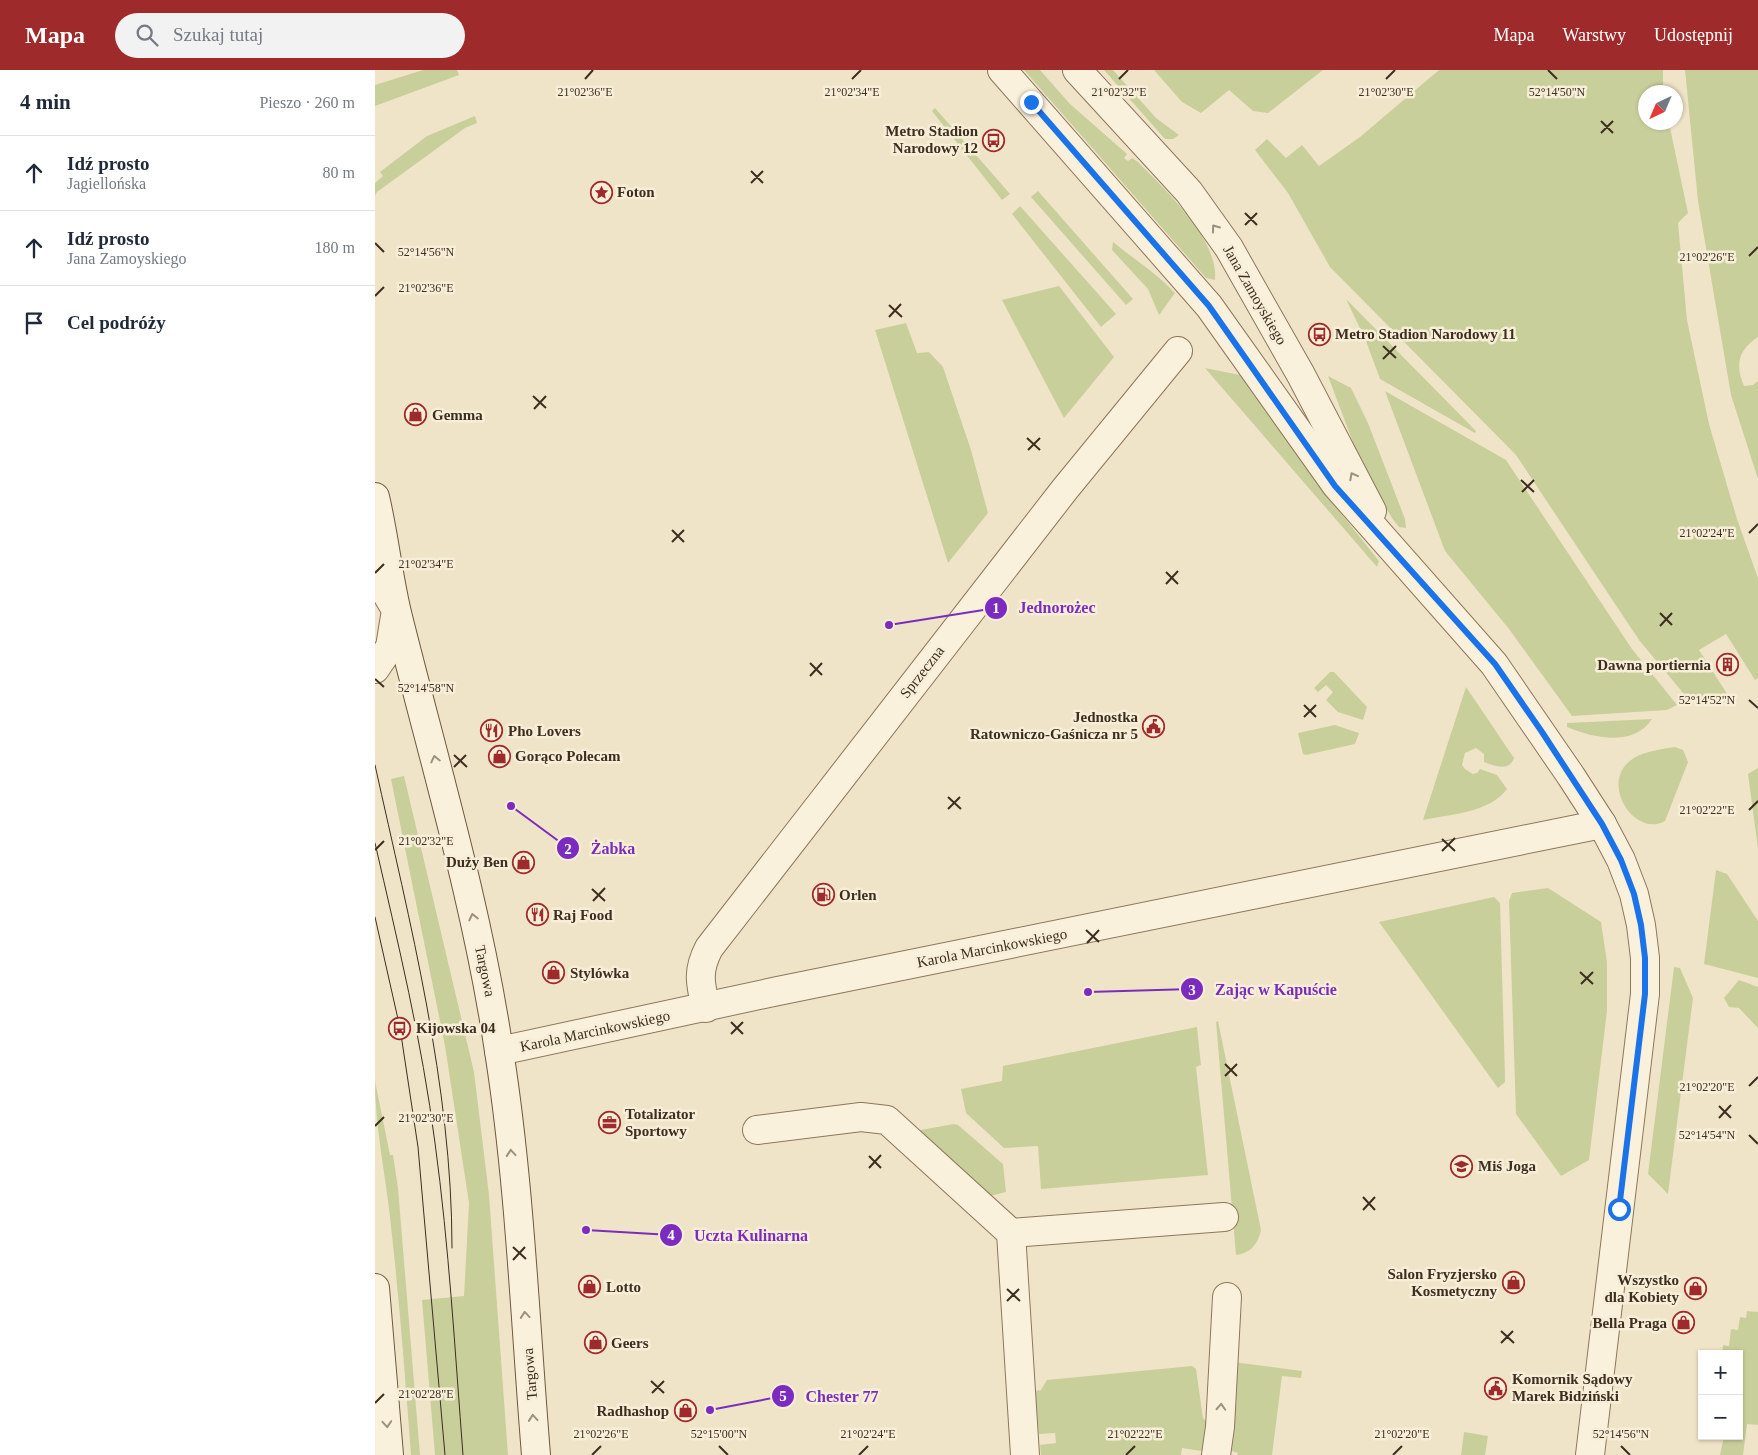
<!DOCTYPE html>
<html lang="pl">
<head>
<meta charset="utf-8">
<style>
	body { margin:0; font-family:"Times New Roman",serif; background:#f2f2f3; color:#1f2937 }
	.controls { position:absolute; right:15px; bottom:15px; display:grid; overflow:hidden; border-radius:0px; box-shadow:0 1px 4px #0004 }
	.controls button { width:45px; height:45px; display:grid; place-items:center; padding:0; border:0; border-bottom:1px solid #e0e1e3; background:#fff; color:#1f2937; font:25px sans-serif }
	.compass { position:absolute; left:1263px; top:15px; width:45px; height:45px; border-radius:50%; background:#fff; box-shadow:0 1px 4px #0004; rotate:224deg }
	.stop { position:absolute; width:15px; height:15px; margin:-11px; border:4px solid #1a73e8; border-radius:50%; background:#fff }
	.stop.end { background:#1a73e8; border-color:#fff; box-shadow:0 1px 5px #0008 }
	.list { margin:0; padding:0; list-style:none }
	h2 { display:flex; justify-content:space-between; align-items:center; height:65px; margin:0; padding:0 20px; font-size:21px }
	h2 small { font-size:16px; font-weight:400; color:#747a83 }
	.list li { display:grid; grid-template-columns:32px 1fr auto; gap:15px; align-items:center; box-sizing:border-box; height:75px; padding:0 20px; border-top:1px solid #e0e1e3 }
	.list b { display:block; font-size:19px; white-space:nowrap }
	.list p { margin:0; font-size:16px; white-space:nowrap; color:#747a83 }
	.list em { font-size:16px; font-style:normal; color:#747a83 }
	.icon { flex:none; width:28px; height:28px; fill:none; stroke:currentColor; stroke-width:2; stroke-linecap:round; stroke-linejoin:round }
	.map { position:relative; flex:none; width:1383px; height:1385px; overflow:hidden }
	header { display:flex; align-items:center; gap:30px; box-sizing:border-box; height:70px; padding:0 25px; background:#9e2a2b; color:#fff }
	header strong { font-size:24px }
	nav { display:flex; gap:28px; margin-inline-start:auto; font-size:18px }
	.search { width:350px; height:45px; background:#f2f2f3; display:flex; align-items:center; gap:12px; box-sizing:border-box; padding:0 18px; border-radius:28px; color:#747a83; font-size:19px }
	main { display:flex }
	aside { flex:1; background:#fff }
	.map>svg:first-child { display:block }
	.green { fill:#c9cf9b }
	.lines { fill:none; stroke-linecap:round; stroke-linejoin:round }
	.minor-casing { stroke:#8d765c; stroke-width:30 }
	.tertiary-casing { stroke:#8d765c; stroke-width:30 }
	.secondary-casing { stroke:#6f573f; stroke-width:30 }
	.minor { stroke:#faf1dc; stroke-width:28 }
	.tertiary { stroke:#faf1dc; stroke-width:28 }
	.secondary { stroke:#faf1dc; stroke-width:28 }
	.tram { stroke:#3d2e20; stroke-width:1 }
	.oneway { stroke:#9c907e }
	.route { stroke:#1a73e8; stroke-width:6 }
	.ticks { fill:none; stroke:#3d2e20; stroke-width:2 }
	.labels { text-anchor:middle; stroke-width:5; stroke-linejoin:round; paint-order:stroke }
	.poi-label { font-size:15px; font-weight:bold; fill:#3d2e20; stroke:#f7eed8; text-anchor:start }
	.street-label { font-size:15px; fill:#3d2e20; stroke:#f7eed8 }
	.ticks-label { font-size:12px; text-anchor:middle; fill:#3d2e20; stroke:#f7eed8; stroke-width:5; stroke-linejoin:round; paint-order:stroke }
	.leader { fill:none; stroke:#7b2cbf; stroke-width:2 }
	.callout-dot { fill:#7b2cbf; stroke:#f7eed8; stroke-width:2 }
	.mark-label { font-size:15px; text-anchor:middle; font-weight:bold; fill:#fff }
	.callout-label { font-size:16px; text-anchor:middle; font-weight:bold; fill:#7b2cbf; stroke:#f7eed8; stroke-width:5; stroke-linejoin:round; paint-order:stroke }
</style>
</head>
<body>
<header>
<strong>Mapa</strong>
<div class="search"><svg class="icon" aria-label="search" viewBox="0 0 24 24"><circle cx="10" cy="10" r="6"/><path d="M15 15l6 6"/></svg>Szukaj tutaj</div>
<nav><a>Mapa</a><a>Warstwy</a><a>Udostępnij</a></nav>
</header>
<main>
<aside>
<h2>4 min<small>Pieszo · 260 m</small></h2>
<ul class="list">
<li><svg class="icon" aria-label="ahead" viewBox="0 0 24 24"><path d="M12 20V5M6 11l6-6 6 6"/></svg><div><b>Idź prosto</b><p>Jagiellońska</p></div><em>80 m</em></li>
<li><svg class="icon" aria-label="ahead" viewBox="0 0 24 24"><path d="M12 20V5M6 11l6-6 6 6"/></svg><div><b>Idź prosto</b><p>Jana Zamoyskiego</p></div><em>180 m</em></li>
<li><svg class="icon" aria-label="arrive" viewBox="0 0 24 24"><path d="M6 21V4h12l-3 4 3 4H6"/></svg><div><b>Cel podróży</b></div></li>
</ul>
</aside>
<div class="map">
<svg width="1383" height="1385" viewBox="0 0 1383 1385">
	<rect width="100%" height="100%" fill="#f0e4c8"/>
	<g class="green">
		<path d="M48,0H82L84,5L0,36V15Z"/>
		<path d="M649,0H665L695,34L752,84L749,88L753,91L757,88L763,92C790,120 844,169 840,210L831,208Z"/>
		<path d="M729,0H738L781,48L804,65L798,69H790Z"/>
		<path d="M779,0H948L893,43L878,41L854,20L826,43L807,32Z"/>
		<path d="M1064,0H1288V22H1270V52L1294,53L1313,143L1303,153L1312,250L1334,354L1362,449L1383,508V608L1380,610L1351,564L1324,580L1358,633L1314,630L1264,570L1141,385L955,197L913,123L880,80L892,69L911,88L927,75L944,96L985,67Z"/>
		<path d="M1310,0H1383V267C1363,280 1360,295 1369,316L1378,315L1383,311V409L1356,325L1323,131Z"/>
		<path d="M560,38L635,124L627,130L557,41Z"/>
		<path d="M100,46L102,53L90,58L2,122L0,126V113L8,106L5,102L52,66Z"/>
		<path d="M663,121L758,229L751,235L656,127Z"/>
		<path d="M645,136L741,244L726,257L637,144Z"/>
		<path d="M738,172C760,190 780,202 800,223L784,245L773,219L737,180Z"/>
		<path d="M684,216L739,287L689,348L627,230Z"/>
		<path d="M971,229L1101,361L1100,363L1005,309L991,271Z"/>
		<path d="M531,253L542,283L554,282L568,297L596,380L613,443L573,493L500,260Z"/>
		<path d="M830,298L870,306L960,436L1004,491L1002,497Z"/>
		<path d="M953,306L976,318L993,353L1030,449L1031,458L1024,457L1019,451L991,407Z"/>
		<path d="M1010,321L1131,390L1257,579L1302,635L1292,640L1197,646L1134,559L1070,481Z"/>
		<path d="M955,602H959L992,637L988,650L963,642L951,630L958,622L951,615L943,622L939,618Z"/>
		<path d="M1091,617L1139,688C1134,702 1120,696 1109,692V684L1101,678L1090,683L1087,695L1090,699L1098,704L1102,703L1105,699L1122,705L1132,719C1114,743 1076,744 1048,750Z"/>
		<path d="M1277,649C1259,677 1218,668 1192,657V653Z"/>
		<path d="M960,655L984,663L980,674L931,685L928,684L923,663Z"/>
		<path d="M1300,677L1308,680L1313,692L1290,751C1259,769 1222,710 1259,688C1271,681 1287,679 1300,677Z"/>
		<path d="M1383,698V779L1373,704Z"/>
		<path d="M29,706L99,1002L114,1125L133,1385H60L47,1230L89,1226L94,1133L70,976L16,709Z"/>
		<path d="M1341,800L1352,804L1383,851V908L1329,894Z"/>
		<path d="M1173,818L1226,852L1232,892V941L1214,1090L1186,1106L1141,1044L1134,831L1137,823Z"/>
		<path d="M1119,827L1125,833L1130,1006V1012L1123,1018L1004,852Z"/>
		<path d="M1299,897L1305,898L1318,928L1293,1124L1273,1104Z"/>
		<path d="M1364,910L1383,917V958L1364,938L1354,937L1349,928Z"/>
		<path d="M843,951L886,1160C883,1174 876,1183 861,1185L841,952Z"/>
		<path d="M822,957L826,995L821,997L833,1105L666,1119L663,1076L629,1078L591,1043L586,1019L627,1011L628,996Z"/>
		<path d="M0,1011L15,1085H18L23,1118L45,1385H36C30,1305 24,1226 15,1147C10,1102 0,1056 0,1011Z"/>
		<path d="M579,1054L583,1055L628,1094L631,1122L615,1126L540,1061Z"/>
		<path d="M1372,1241L1383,1242V1355L1372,1354L1368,1385H1345L1349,1366H1364V1284H1347L1348,1275L1354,1276L1356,1259L1363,1260L1365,1247L1371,1248Z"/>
		<path d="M858,1292L927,1301L926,1308L907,1306L897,1385H862L863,1383L854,1380Z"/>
		<path d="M817,1296L821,1299L828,1348L835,1357L833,1382L807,1378L806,1385H666L665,1375L681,1373L680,1363L664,1364L660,1321L666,1320L672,1310Z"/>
		<path d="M1089,1362L1113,1366L1110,1385H1086Z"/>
	</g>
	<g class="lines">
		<defs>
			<g id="minor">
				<path d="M331,938C325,913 322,901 334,878L690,419L803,281"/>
				<path d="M124,981L403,921L1227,754"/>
				<path d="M382,1060L486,1047L512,1050L636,1163L650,1385"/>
				<path d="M636,1163L849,1147"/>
				<path d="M841,1385L845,1357L852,1227"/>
			</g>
			<g id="tertiary">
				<path d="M627,0L834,236L961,415L1119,594L1196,706L1227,754L1246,790L1259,824L1266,855L1270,888V924L1215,1385"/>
				<path d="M702,0L814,122L854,178L926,305L997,441"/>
				<path d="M0,504L21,540L15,577L0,599"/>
			</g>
			<g id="secondary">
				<path d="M0,427C9,465 13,505 22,543C58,688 102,833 124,981C145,1114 150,1251 161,1385"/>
				<path d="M0,1218L14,1385"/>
			</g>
		</defs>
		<use href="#minor" class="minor-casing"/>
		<use href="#tertiary" class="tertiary-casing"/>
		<use href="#secondary" class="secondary-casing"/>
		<use href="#minor" class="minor"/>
		<use href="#tertiary" class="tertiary"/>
		<use href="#secondary" class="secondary"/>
		<g class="tram">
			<path d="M0,695C35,854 77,1015 77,1178"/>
			<path d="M0,773C23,873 47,972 60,1073C74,1176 80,1281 88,1385"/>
			<path d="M0,847L25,958L43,1077L70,1385"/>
		</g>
	</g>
	<defs><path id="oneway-chevron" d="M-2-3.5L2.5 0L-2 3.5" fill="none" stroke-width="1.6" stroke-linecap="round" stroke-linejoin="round" transform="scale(1.25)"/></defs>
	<g class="oneway">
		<use href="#oneway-chevron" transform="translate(840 158) rotate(-126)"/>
		<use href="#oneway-chevron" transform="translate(978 406) rotate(-118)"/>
		<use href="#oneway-chevron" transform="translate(60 689) rotate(-103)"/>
		<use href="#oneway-chevron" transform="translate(98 847) rotate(-103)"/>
		<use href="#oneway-chevron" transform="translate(136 1083) rotate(-95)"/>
		<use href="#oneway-chevron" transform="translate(150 1245) rotate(-95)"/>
		<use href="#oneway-chevron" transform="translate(846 1337) rotate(-87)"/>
		<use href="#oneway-chevron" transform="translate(158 1348) rotate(-95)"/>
		<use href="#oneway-chevron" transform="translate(12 1354) rotate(86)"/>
	</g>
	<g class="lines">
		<path class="route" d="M656,32L834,236L960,416L1120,594L1167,662L1227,754L1246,790L1259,824L1266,855L1270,888V924L1244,1139"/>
	</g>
	<path class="ticks" d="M1173,0L1182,9M210,9L218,0M477,9L486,0M744,9L753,0M1011,9L1020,0M1226,51L1238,63M1226,63L1238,51M376,101L388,113M376,113L388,101M870,143L882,155M870,155L882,143M0,173L9,182M1374,186L1383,177M0,226L9,217M514,235L527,247M514,247L526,234M1008,276L1021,288M1008,289L1021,276M158,326L171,338M159,339L171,326M652,368L665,380M653,380L665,368M1146,410L1159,422M1147,422L1159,410M297,460L309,472M1374,463L1383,454M297,472L309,460M791,502L803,514M0,503L9,494M791,514L803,501M1285,543L1297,555M1285,556L1297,543M435,593L447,605M435,606L447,593M0,609L9,617M1374,630L1383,638M929,635L941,647M929,647L941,635M79,685L92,697M79,697L91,685M573,727L586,739M573,739L585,727M1374,740L1383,731M1067,769L1080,781M0,780L9,771M1067,781L1080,768M217,819L230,831M218,831L230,818M711,860L724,872M712,873L724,860M1205,902L1218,914M1206,914L1218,902M356,952L368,964M356,964L368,952M850,994L862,1006M850,1006L862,994M1374,1016L1383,1007M1344,1036L1356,1048M1344,1048L1356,1035M0,1056L9,1047M1374,1065L1383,1074M494,1086L506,1098M494,1098L506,1085M988,1127L1000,1140M988,1140L1000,1127M138,1177L151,1189M138,1190L150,1177M632,1219L645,1231M632,1231L644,1219M1126,1261L1139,1273M1126,1273L1138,1261M276,1311L289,1323M277,1323L289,1311M0,1333L9,1324M344,1376L353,1385M1246,1376L1255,1385M217,1385L226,1376M484,1385L493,1376M751,1385L760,1376M1018,1385L1027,1376"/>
	<defs>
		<symbol id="bus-ring" viewBox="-11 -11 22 22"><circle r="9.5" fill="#f7eed8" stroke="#9e2a2b" stroke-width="1.5"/><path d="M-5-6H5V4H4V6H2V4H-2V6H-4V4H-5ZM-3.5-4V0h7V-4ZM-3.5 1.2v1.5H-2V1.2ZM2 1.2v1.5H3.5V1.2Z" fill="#9e2a2b"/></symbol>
		<symbol id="sight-ring" viewBox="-11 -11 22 22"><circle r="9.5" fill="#f7eed8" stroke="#9e2a2b" stroke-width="1.5"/><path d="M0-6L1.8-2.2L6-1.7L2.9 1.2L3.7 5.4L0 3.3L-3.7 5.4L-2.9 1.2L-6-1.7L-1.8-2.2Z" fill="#9e2a2b"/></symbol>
		<symbol id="shop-ring" viewBox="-11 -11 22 22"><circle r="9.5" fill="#f7eed8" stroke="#9e2a2b" stroke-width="1.5"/><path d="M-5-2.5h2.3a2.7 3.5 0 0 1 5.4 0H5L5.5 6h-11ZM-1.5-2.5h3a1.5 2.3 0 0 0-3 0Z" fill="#9e2a2b"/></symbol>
		<symbol id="building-ring" viewBox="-11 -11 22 22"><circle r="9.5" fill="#f7eed8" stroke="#9e2a2b" stroke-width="1.5"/><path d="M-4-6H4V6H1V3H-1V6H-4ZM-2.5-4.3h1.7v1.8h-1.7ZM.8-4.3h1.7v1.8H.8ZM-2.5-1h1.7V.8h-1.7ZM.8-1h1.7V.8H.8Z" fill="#9e2a2b"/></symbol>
		<symbol id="civic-ring" viewBox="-11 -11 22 22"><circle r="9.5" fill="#f7eed8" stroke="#9e2a2b" stroke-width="1.5"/><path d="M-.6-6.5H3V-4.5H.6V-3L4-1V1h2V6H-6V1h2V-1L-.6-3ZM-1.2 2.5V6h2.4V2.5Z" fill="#9e2a2b"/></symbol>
		<symbol id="restaurant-ring" viewBox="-11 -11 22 22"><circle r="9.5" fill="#f7eed8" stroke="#9e2a2b" stroke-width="1.5"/><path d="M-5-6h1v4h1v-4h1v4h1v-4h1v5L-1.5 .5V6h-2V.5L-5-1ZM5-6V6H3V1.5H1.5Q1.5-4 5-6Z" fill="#9e2a2b"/></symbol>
		<symbol id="fuel-ring" viewBox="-11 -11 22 22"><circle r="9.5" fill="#f7eed8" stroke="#9e2a2b" stroke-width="1.5"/><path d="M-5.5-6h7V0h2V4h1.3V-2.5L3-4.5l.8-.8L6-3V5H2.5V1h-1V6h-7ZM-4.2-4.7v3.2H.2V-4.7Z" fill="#9e2a2b"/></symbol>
		<symbol id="office-ring" viewBox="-11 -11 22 22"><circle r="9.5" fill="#f7eed8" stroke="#9e2a2b" stroke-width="1.5"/><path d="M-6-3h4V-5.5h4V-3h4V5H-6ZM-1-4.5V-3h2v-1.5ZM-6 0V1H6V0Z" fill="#9e2a2b"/></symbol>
		<symbol id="school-ring" viewBox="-11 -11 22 22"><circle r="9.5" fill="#f7eed8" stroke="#9e2a2b" stroke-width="1.5"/><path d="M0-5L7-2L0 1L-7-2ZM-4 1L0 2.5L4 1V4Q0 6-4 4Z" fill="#9e2a2b"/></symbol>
	</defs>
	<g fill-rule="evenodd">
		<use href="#bus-ring" x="606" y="58" width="25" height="25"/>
		<use href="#sight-ring" x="214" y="110" width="25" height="25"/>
		<use href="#bus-ring" x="932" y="252" width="25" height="25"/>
		<use href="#shop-ring" x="28" y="332" width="25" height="25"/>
		<use href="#building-ring" x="1340" y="582" width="25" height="25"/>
		<use href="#civic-ring" x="766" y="644" width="25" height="25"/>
		<use href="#restaurant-ring" x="104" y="648" width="25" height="25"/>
		<use href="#shop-ring" x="112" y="674" width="25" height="25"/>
		<use href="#shop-ring" x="136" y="780" width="25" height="25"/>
		<use href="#fuel-ring" x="436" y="812" width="25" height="25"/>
		<use href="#restaurant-ring" x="150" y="832" width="25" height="25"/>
		<use href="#shop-ring" x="166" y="890" width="25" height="25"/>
		<use href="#bus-ring" x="12" y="946" width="25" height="25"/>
		<use href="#office-ring" x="222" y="1040" width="25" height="25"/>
		<use href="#school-ring" x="1074" y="1084" width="25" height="25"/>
		<use href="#shop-ring" x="1126" y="1200" width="25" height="25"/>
		<use href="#shop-ring" x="202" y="1204" width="25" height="25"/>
		<use href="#shop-ring" x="1308" y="1206" width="25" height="25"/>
		<use href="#shop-ring" x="1296" y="1240" width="25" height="25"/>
		<use href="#shop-ring" x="208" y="1260" width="25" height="25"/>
		<use href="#civic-ring" x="1108" y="1306" width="25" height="25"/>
		<use href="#shop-ring" x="298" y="1328" width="25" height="25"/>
	</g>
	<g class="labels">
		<g class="poi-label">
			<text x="603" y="66" text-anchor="end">Metro Stadion<tspan x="603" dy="17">Narodowy 12</tspan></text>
			<text x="242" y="127">Foton</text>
			<text x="960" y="269">Metro Stadion Narodowy 11</text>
			<text x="57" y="350">Gemma</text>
			<text x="1336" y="600" text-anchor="end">Dawna portiernia</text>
			<text x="763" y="652" text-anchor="end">Jednostka<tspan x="763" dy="17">Ratowniczo-Gaśnicza nr 5</tspan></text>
			<text x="133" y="666">Pho Lovers</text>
			<text x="140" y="691">Gorąco Polecam</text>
			<text x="133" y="797" text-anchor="end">Duży Ben</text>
			<text x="464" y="830">Orlen</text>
			<text x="178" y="850">Raj Food</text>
			<text x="195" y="908">Stylówka</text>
			<text x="41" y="963">Kijowska 04</text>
			<text x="250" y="1049">Totalizator<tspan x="250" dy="17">Sportowy</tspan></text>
			<text x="1103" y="1101">Miś Joga</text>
			<text x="1122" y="1209" text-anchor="end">Salon Fryzjersko<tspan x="1122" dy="17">Kosmetyczny</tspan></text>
			<text x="1304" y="1215" text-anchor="end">Wszystko<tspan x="1304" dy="17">dla Kobiety</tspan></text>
			<text x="231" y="1222">Lotto</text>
			<text x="1292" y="1258" text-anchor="end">Bella Praga</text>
			<text x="236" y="1278">Geers</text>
			<text x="1137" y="1314">Komornik Sądowy<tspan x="1137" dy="17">Marek Bidziński</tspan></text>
			<text x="294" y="1346" text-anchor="end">Radhashop</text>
		</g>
		<g class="street-label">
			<text transform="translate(880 225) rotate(60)" y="5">Jana Zamoyskiego</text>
			<text transform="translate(547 602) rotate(-52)" y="5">Sprzeczna</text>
			<text transform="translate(617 878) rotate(-11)" y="5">Karola Marcinkowskiego</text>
			<text transform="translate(110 901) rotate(78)" y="5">Targowa</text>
			<text transform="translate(220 961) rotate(-12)" y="5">Karola Marcinkowskiego</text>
			<text transform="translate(155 1304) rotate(-95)" y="5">Targowa</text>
		</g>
	</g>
	<g class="ticks-label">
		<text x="1182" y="26">52°14'50"N</text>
		<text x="477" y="26">21°02'34"E</text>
		<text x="210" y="26">21°02'36"E</text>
		<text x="744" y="26">21°02'32"E</text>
		<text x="1011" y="26">21°02'30"E</text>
		<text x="51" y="186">52°14'56"N</text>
		<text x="1332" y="191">21°02'26"E</text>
		<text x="51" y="222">21°02'36"E</text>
		<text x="1332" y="467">21°02'24"E</text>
		<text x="51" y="498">21°02'34"E</text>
		<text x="51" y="622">52°14'58"N</text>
		<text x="1332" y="634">52°14'52"N</text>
		<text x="1332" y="744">21°02'22"E</text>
		<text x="51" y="775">21°02'32"E</text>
		<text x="1332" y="1021">21°02'20"E</text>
		<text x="51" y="1052">21°02'30"E</text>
		<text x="1332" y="1069">52°14'54"N</text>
		<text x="51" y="1328">21°02'28"E</text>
		<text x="226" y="1368">21°02'26"E</text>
		<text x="493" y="1368">21°02'24"E</text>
		<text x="760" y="1368">21°02'22"E</text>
		<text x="1027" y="1368">21°02'20"E</text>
		<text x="344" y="1368">52°15'00"N</text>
		<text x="1246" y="1368">52°14'56"N</text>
	</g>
	<path class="leader" d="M514 555L621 538M136 736L193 778M713 922L817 919M211 1160L296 1165M335 1340L408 1326"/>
	<g class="callout-dot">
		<circle cx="514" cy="555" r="5"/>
		<circle cx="136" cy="736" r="5"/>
		<circle cx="713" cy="922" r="5"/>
		<circle cx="211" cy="1160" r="5"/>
		<circle cx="335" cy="1340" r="5"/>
		<circle cx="621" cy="538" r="12"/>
		<circle cx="193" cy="778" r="12"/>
		<circle cx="817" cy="919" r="12"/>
		<circle cx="296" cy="1165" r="12"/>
		<circle cx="408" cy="1326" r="12"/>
	</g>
	<g class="mark-label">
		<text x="621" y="543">1</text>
		<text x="193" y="784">2</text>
		<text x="817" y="925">3</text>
		<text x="296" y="1170">4</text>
		<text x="408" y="1331">5</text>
	</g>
	<g class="callout-label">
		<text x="682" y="543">Jednorożec</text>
		<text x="238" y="784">Żabka</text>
		<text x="901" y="925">Zając w Kapuście</text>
		<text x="376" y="1171">Uczta Kulinarna</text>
		<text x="467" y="1332">Chester 77</text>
	</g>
</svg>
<div class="controls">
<button>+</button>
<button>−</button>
</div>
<svg class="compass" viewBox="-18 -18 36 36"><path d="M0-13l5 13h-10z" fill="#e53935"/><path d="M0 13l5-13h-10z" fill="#747a83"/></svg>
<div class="stop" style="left:1244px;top:1139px"></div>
<div class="stop end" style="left:656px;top:32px"></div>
</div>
</main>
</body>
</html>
